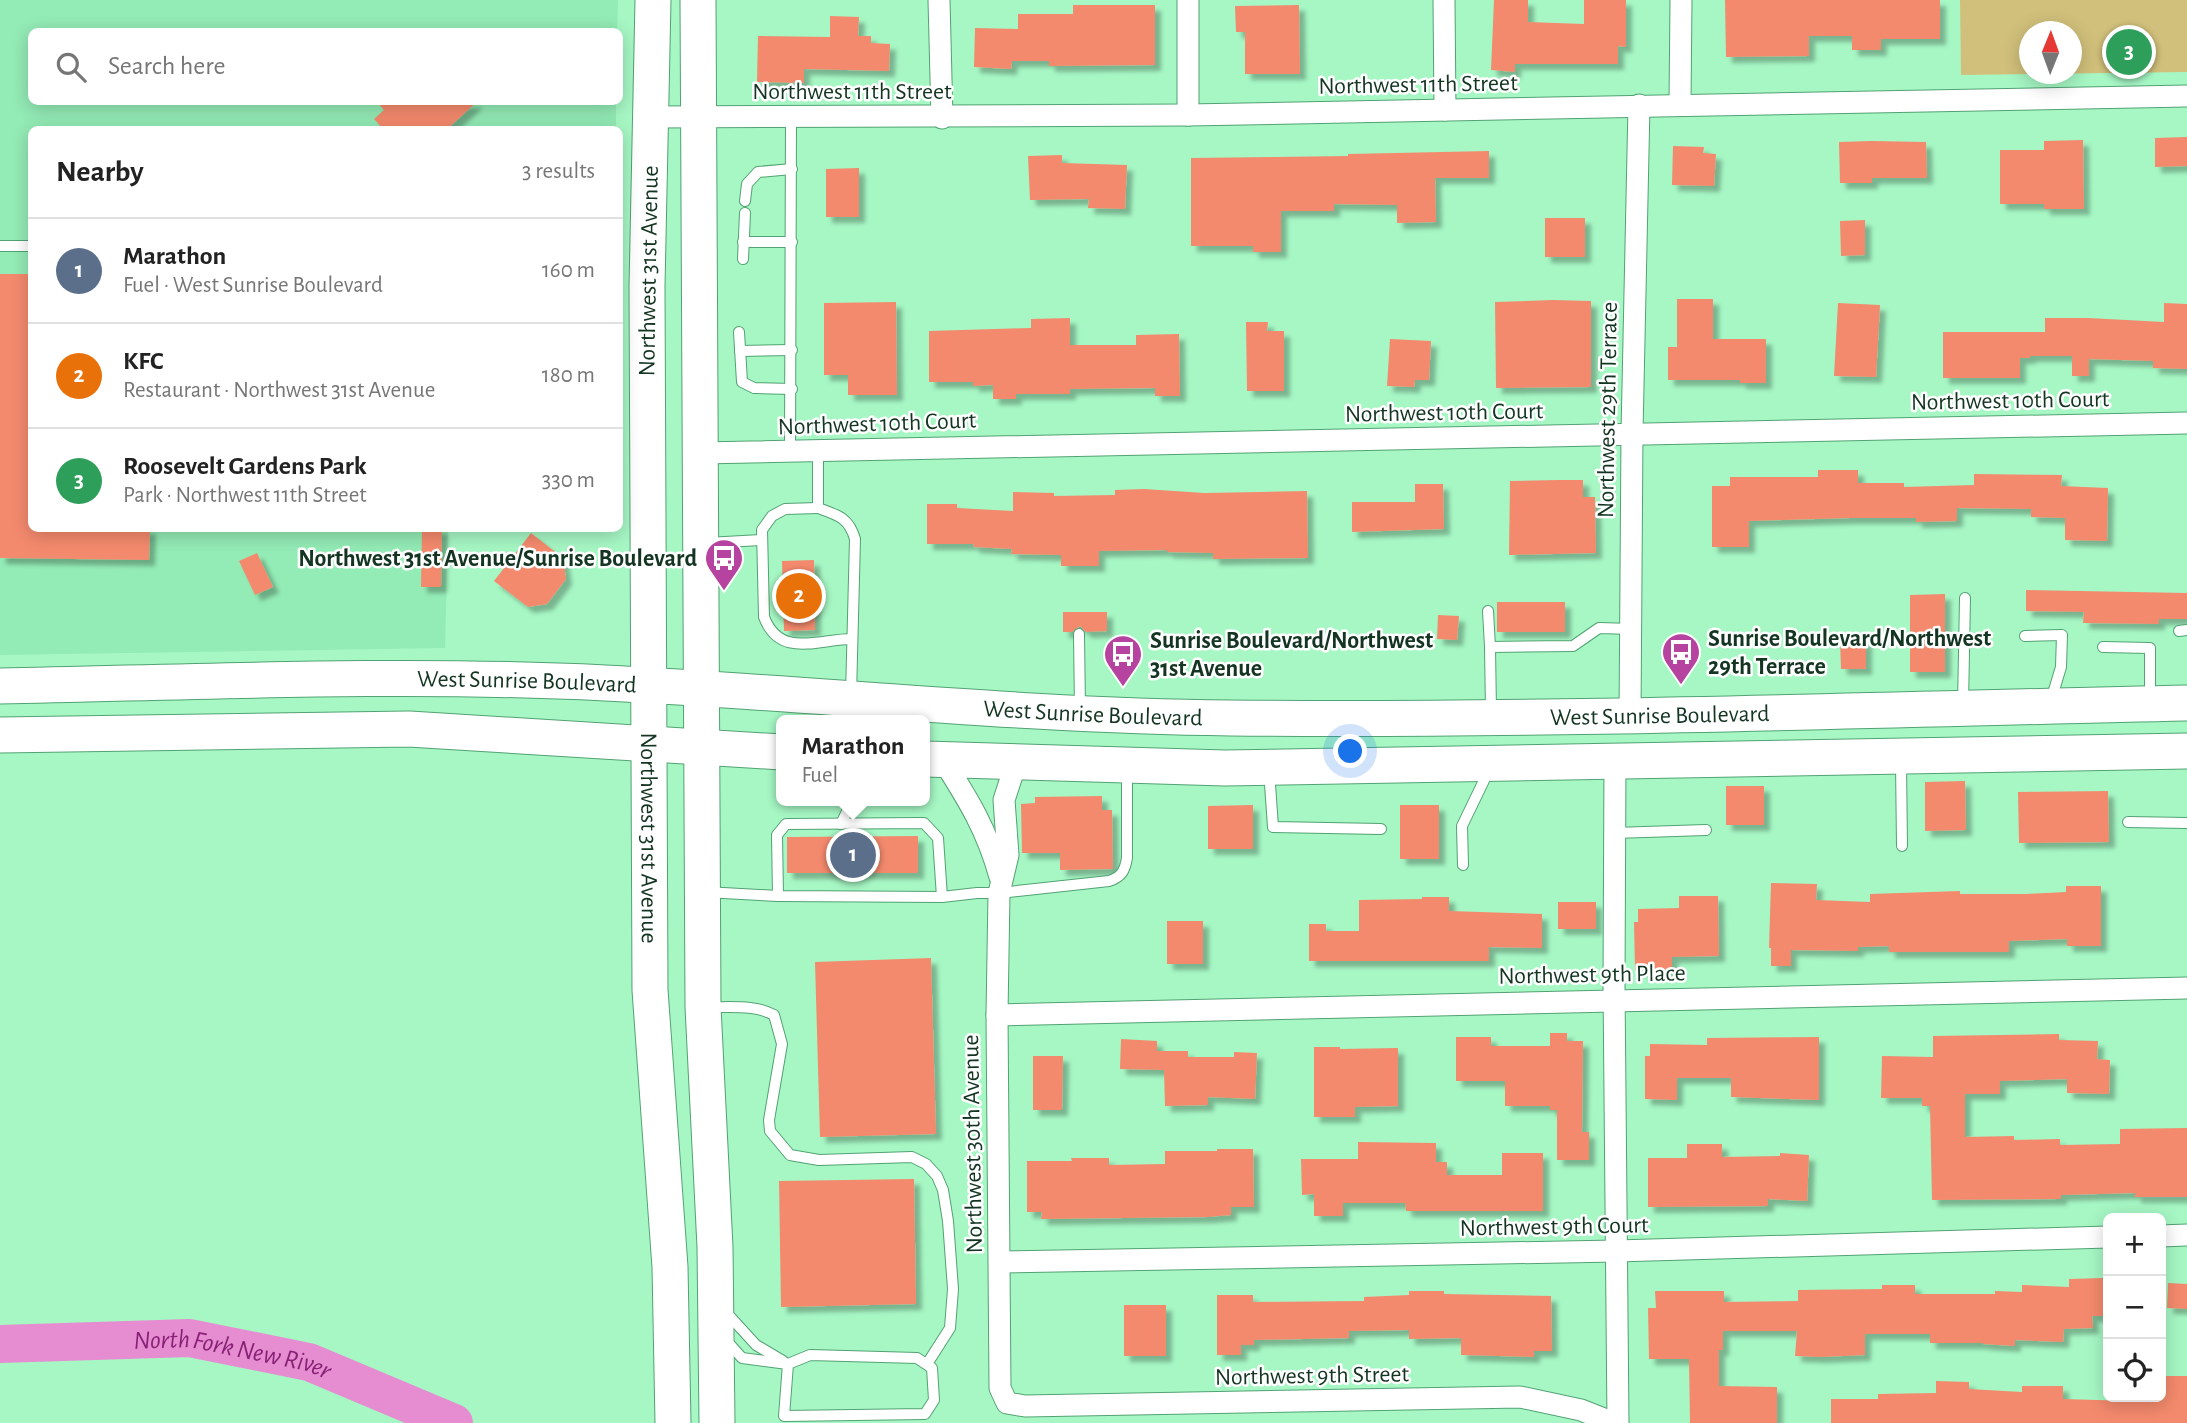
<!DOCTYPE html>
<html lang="en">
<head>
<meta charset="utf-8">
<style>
	body { margin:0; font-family:"Alegreya Sans",sans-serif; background:#f6f6f6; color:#222 }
	.controls { position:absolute; right:21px; bottom:21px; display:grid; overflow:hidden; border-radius:10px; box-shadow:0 4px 18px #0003 }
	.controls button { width:63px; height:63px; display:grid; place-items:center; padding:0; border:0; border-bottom:2px solid #e0e0e0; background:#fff; color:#222; font:35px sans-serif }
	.compass { position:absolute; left:2019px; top:21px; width:63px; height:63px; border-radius:50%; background:#fff; box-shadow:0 4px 18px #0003; rotate:1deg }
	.you { position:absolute; left:1351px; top:752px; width:24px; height:24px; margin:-18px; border:5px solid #fff; border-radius:50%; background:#1a73e8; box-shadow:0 0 0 10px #1a73e833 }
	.badge { display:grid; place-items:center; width:46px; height:46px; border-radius:50%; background:#b5439f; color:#fff; font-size:23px; font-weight:700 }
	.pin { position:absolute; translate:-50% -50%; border:4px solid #fff; box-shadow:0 2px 7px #0006 }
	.popup { position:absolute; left:776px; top:715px; width:154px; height:91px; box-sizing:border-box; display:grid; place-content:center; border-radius:10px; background:#fff; filter:drop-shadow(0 2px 5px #0005); font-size:23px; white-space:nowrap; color:#767676 }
	.popup b { font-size:26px; color:#222 }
	.popup::after { content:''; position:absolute; left:50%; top:100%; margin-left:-14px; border:14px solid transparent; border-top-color:#fff }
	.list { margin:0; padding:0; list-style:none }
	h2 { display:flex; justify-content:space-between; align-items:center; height:91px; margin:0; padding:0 28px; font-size:30px }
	h2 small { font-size:23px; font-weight:400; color:#767676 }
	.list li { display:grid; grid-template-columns:46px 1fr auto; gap:21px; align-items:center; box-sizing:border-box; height:105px; padding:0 28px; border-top:2px solid #e0e0e0 }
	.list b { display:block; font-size:26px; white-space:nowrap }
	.list p { margin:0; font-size:23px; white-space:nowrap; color:#767676 }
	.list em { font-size:23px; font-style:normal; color:#767676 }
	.icon { flex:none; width:38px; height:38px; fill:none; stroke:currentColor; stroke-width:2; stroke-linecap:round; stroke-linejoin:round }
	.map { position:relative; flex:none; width:2187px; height:1423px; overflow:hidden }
	.search { position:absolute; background:#fff; box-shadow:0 4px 18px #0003; left:28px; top:28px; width:595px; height:77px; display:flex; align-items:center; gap:18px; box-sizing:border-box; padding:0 24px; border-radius:10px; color:#767676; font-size:26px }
	.panel { position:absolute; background:#fff; box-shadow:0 4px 18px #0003; left:28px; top:126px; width:595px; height:406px; border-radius:10px }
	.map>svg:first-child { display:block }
	.built { fill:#93ebb5 }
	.green { fill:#d1c07b; fill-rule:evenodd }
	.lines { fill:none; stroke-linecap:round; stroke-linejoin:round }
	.river { stroke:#e58dd0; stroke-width:38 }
	.building { fill:#f48a6d; filter:url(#shadow) }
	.lane-casing { stroke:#52a273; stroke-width:12 }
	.street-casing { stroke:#52a273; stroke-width:23 }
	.primary-casing { stroke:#52a273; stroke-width:37 }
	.lane { stroke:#fff; stroke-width:10 }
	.street { stroke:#fff; stroke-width:21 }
	.primary { stroke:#fff; stroke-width:35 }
	.labels { text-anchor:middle; stroke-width:5; stroke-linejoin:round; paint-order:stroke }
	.street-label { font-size:24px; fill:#143522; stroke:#fff }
	.poi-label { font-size:24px; font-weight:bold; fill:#143522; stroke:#fff; text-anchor:start }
	.water-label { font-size:26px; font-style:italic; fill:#882176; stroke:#fff }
</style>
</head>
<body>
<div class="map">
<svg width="2187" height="1423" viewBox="0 0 2187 1423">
	<defs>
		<filter id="shadow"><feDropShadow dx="6" dy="6" stdDeviation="2" flood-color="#0004"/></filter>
	</defs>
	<rect width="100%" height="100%" fill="#a6f7c4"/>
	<path class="built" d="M0,0H618L617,31L32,32V102H616V130H32V528L448,529L445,648L0,655Z"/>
	<path class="green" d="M1960,0H2187V72L1961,75ZM2030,32H2072V74H2030Z"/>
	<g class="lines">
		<path class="river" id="s1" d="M0,1344L190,1338L309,1362L454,1423"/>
	</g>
	<g class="building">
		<path d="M1494,0H1528V22L1584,24V0H1626V47L1618,46V64H1515V72L1491,70Z"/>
		<path d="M1725,0H1940V39H1881V50H1852V36H1809V56L1726,57Z"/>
		<path d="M1073,5H1155V65L1049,66V61H1012L1011,69L974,67L975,28L1018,29V14H1073Z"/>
		<path d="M1299,5L1300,74H1245V32H1236L1235,6Z"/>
		<path d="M830,16L859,17L858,36H871V43L890,44L889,71L804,69V83L757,82L758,36L830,37Z"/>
		<path d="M377,102H477L446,130H384L374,119L384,110Z"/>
		<path d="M2187,137V166L2155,167V138Z"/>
		<path d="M2083,140L2084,209H2044V204H2000V150H2044V141Z"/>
		<path d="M1871,141L1926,142L1927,178H1872V183H1840L1839,142Z"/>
		<path d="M1673,146L1704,147L1703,153L1716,154L1714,186L1672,185Z"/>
		<path d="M1489,151V178H1435L1436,222L1397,223V205L1334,204V211H1281V252H1253V246H1191V158L1348,156V154Z"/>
		<path d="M1062,155V163L1127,165L1125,209L1088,208L1089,199L1030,200L1028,156Z"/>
		<path d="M859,168V217H826V169Z"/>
		<rect x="1545" y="218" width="40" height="39"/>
		<path d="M1865,220V255L1841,256L1840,221Z"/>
		<path d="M0,274H32V528H150L149,560L0,558Z"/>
		<path d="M1677,299H1713V339H1766V383H1740V380H1668V347H1677Z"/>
		<path d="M1553,300L1591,301V387L1496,388L1495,302Z"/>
		<path d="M896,302L897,395H848V375H824V303Z"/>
		<path d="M1838,303L1880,305L1876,377L1834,376Z"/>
		<path d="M2164,303L2187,304V369L2153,368V361L2089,359V376H2072V356H2030V358H2020V378H1943V332H2045V318H2088L2164,322Z"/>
		<path d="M1070,318V345H1136V335L1179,334L1180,396H1155V388L1070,389V394H1016V399H993V385L973,386V382H929V331L1031,328V319Z"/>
		<path d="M1246,322H1268L1267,331H1284V391H1247Z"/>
		<path d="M1390,339L1431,341L1429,380H1415L1414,387L1387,386Z"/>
		<path d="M1818,470H1858V483H1904V487L1974,485V474L2062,475L2061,486L2108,488L2107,541L2065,540V518L2031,517V509L1957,508V521L1916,522V518H1850L1749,521V547H1712V486H1730V477H1818Z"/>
		<path d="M1558,480H1583V497H1595L1596,553L1509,555L1510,481Z"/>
		<path d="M1415,484H1443L1444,529L1352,532V502H1415Z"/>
		<path d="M1144,489L1204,493L1307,491L1308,558L1213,559V553L1167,552V550L1099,551V566H1061V555L1011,554L1012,549L973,547L974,544H927V504H957V508L1013,511V492L1054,493V496L1115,495V490Z"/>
		<path d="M422,528H442L441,587H421Z"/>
		<path d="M531,533L563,558L566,579L547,604L528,607L494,581Z"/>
		<path d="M257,553L273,587L255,595L239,561Z"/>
		<path d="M814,560L815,630L784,631L782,561Z"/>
		<path d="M2026,590L2187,593V619H2159V624L2083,623L2084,612L2026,611Z"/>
		<path d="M1945,594V672H1910V595Z"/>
		<rect x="1497" y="602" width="68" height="30"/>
		<path d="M1063,612H1107V631L1086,632L1080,626L1072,632H1063Z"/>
		<path d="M1438,615L1459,616L1457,640L1437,639Z"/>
		<path d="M1866,639V669H1841L1840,640Z"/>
		<path d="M1965,781L1966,830L1925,831V782Z"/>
		<rect x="1726" y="786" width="38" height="39"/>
		<path d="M2108,791L2109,842L2019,843L2018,792Z"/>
		<path d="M1102,796V810H1112L1113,869L1060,870V853H1022L1021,804L1035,803V797Z"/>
		<path d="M1253,805V849H1208V806Z"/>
		<rect x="1400" y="805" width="39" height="54"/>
		<path d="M918,836V873H787V837Z"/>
		<path d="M1771,883L1817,884L1816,900L1870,902V894L1960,891V894H2026L2066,892V886H2101V946H2067V939L2009,941V952H1889V946L1858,947V951L1791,950V966H1771V948H1769Z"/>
		<path d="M1679,896H1718L1719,956L1672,957V969L1635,970L1634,922H1638V909L1679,908Z"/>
		<path d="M1422,897H1449V911L1542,914V948L1489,947V961H1309V924H1326V931H1359V900L1422,899Z"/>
		<rect x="1558" y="902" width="38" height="27"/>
		<rect x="1167" y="921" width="36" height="43"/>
		<path d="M931,958L936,1134L820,1137L815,962Z"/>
		<path d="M1550,1033H1567V1041H1583L1582,1132H1589V1160H1557V1110H1550V1106H1505V1081H1456V1037H1491V1046H1550Z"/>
		<path d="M2059,1034V1040L2098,1041L2097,1059L2110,1060L2109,1094L2067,1093V1079L2000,1081V1094H1965V1137L2014,1136V1140L2060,1139V1145L2120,1144V1129L2187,1128V1197H2135V1193L2061,1195V1199L1932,1200L1930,1106H1922V1098H1881L1882,1056L1933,1057V1036Z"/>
		<path d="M1819,1037V1100L1731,1097V1078H1677V1100L1645,1099V1056H1650V1044L1707,1045V1038Z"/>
		<path d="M1121,1039L1157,1041V1051H1188V1057H1234V1052L1257,1053L1255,1099L1208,1097V1105L1165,1106L1164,1070L1120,1069Z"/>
		<path d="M1314,1047H1340V1049L1398,1048V1106L1355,1107V1117H1314Z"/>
		<path d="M1033,1056H1063L1062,1110H1033Z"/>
		<path d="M1358,1142L1436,1143V1162H1447V1175H1502V1153H1543V1211H1406L1405,1203H1343V1216H1314V1194L1302,1195L1301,1159H1358Z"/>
		<path d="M1687,1144H1722V1157L1780,1156V1153L1809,1155L1807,1201L1768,1199V1206L1648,1207V1158H1687Z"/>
		<path d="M1217,1149H1253L1254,1207H1231V1215L1208,1217L1041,1219L1042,1212H1027V1161H1072L1071,1158H1109V1165L1165,1164V1151H1217Z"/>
		<path d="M914,1179L916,1304L781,1307L779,1181Z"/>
		<path d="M2103,1278L2105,1316H2092L2093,1328L2064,1329L2063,1342L2015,1340V1346L1983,1344V1343H1930V1334H1865V1355L1820,1357L1795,1356L1797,1331H1723V1350H1719V1386L1777,1387V1423H1690L1689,1359H1649L1648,1308H1656L1655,1291H1724V1302L1798,1301V1290L1882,1289V1285H1915V1294H1995V1291L2022,1292V1285L2069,1287V1279Z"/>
		<path d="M2168,1283L2187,1284V1309L2167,1308Z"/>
		<path d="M1409,1291H1444V1294L1551,1296L1552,1351H1534V1357L1461,1355V1338L1409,1339V1330L1349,1331V1338L1254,1340V1345H1241V1355H1217V1295H1253V1302L1364,1301V1297L1409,1295Z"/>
		<rect x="1124" y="1305" width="42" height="51"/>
		<path d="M2165,1376H2187V1423H1831V1399H1878V1394L1936,1393V1381L1969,1382V1389L2022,1392V1386H2063V1399L2131,1401V1397H2165Z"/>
	</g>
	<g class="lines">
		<defs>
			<g id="lane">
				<path d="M745,201L747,184L758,172L792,169"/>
				<path d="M743,242H792"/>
				<path d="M0,246H32"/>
				<path d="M743,259L745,213"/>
				<path d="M739,332L742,382L754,388L792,389"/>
				<path d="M740,351L792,350"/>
				<path d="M818,449V508C838,515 849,518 855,539L851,695"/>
				<path d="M790,452L791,117"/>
				<path d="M818,508L785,509L772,516L762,530L764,617C780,659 818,639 852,639"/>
				<path d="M707,543L761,540"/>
				<path d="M1488,611L1490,647"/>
				<path d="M2179,631L2187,630"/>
				<path d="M1079,634L1080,710"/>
				<path d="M2025,636L2062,635L2061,667L2051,700"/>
				<path d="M2103,647L2150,648V701"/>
				<path d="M1963,705L1965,598"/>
				<path d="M1491,712L1490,647L1573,646L1599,628L1633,629"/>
				<path d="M1901,762L1902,846"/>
				<path d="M1269,770L1273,827L1381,829"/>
				<path d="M2128,822L2187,823"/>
				<path d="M841,824L852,801"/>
				<path d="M1614,833L1706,830"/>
				<path d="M1463,865L1462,826L1490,768"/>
				<path d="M705,892L778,896L942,897L977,893H999L1109,881C1122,877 1125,870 1127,858V769"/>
				<path d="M778,896L777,835L786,824L924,823L938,838L942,897"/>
				<path d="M706,1007C729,1008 754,1004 774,1015L782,1044L769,1120L770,1131L790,1155L819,1160L912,1157L926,1164L937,1176L943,1190L948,1221L953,1289L950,1328L927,1364"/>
				<path d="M724,1310L756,1345L783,1361"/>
				<path d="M725,1339L742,1358L788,1364L810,1355L917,1358L932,1368L934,1400L925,1414L784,1416L788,1364"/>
			</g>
			<g id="street">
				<path d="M939,0L942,118"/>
				<path d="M1188,0V115"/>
				<path d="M1444,0L1445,110"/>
				<path d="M1680,104L1681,0"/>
				<path d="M651,117L1188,115L2187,96"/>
				<path d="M701,453L2187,423"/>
				<path d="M1630,716L1632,433L1639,105"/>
				<path d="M943,760C969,801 987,830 1000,877"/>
				<path d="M1615,760L1614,986L1618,1423"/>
				<path d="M1016,763L1004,800L1008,855L999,893L997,1015L1000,1388L1007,1403L1025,1406L1520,1397L1581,1410L1614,1423"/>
				<path d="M997,1015L2187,988"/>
				<path d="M2161,1236L2187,1235"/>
				<path d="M1000,1262L1616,1251L2108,1237"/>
			</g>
			<g id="primary">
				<path id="s2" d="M653,0L647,286L650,990L670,1267L673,1423"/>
				<path d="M698,0L703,1007L715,1247L717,1423"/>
				<path id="s3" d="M0,686C202,682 403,673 605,683C813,693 1021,716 1230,718C1549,721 1868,710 2187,703"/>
				<path d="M0,735L409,729L781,752"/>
				<path d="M925,759L1225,768L2187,751"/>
			</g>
		</defs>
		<use href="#lane" class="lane-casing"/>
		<use href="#street" class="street-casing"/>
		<use href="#primary" class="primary-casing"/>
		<use href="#lane" class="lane"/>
		<use href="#street" class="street"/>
		<use href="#primary" class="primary"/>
	</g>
	<defs>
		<symbol id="bus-pin" viewBox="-11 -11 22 30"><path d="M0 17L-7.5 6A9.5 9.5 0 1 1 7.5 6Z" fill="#b5439f" stroke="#fff"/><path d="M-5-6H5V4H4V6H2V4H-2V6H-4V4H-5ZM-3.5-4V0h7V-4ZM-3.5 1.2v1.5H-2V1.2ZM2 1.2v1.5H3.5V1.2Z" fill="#fff"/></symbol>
	</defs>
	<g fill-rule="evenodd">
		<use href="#bus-pin" x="702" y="536" width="44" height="60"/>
		<use href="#bus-pin" x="1659" y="630" width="44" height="60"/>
		<use href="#bus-pin" x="1101" y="632" width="44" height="60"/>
	</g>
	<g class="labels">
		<g class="street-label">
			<text transform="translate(1418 84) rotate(-1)" y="8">Northwest 11th Street</text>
			<text x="852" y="99">Northwest 11th Street</text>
			<text transform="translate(648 271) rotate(-89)" y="8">Northwest 31st Avenue</text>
			<text transform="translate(2010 400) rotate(-1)" y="8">Northwest 10th Court</text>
			<text transform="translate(1607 410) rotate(-89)" y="8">Northwest 29th Terrace</text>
			<text transform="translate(1444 412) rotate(-1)" y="8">Northwest 10th Court</text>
			<text transform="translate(877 423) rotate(-2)" y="8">Northwest 10th Court</text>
			<text dy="8" stroke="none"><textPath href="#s3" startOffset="527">West Sunrise Boulevard</textPath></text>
			<text dy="8" stroke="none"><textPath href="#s3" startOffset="1094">West Sunrise Boulevard</textPath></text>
			<text dy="8" stroke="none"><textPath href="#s3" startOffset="1661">West Sunrise Boulevard</textPath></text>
			<text dy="8" stroke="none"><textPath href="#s2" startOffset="838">Northwest 31st Avenue</textPath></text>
			<text transform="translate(1592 974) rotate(-1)" y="8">Northwest 9th Place</text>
			<text transform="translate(972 1144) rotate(-91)" y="8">Northwest 30th Avenue</text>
			<text transform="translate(1554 1226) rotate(-1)" y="8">Northwest 9th Court</text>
			<text transform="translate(1312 1375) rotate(-1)" y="8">Northwest 9th Street</text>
		</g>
		<g class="poi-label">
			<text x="697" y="566" text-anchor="end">Northwest 31st Avenue/Sunrise Boulevard</text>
			<text x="1708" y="646">Sunrise Boulevard/Northwest<tspan x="1708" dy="28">29th Terrace</tspan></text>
			<text x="1150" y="648">Sunrise Boulevard/Northwest<tspan x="1150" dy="28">31st Avenue</tspan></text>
		</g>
		<g class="water-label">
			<text dy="9" stroke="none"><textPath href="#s1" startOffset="234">North Fork New River</textPath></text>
		</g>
	</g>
</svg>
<div class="controls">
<button>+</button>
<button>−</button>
<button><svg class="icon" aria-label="locate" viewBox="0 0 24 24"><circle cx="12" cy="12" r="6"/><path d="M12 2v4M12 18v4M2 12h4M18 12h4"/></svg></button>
</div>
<svg class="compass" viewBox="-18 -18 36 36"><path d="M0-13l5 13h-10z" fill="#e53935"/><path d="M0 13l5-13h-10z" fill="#767676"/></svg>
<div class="you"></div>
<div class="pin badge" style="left:853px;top:855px;background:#5c6f8a">1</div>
<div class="popup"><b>Marathon</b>Fuel</div>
<div class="pin badge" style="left:799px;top:596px;background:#e8710a">2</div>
<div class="pin badge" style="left:2129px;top:52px;background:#2e9e5b">3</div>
<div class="search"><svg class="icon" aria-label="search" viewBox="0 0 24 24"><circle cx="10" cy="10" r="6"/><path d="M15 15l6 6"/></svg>Search here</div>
<section class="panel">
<h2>Nearby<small>3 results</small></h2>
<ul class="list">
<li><span class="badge" style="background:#5c6f8a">1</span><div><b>Marathon</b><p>Fuel · West Sunrise Boulevard</p></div><em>160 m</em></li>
<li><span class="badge" style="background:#e8710a">2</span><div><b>KFC</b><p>Restaurant · Northwest 31st Avenue</p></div><em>180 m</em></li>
<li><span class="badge" style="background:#2e9e5b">3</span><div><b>Roosevelt Gardens Park</b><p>Park · Northwest 11th Street</p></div><em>330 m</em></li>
</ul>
</section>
</div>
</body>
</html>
